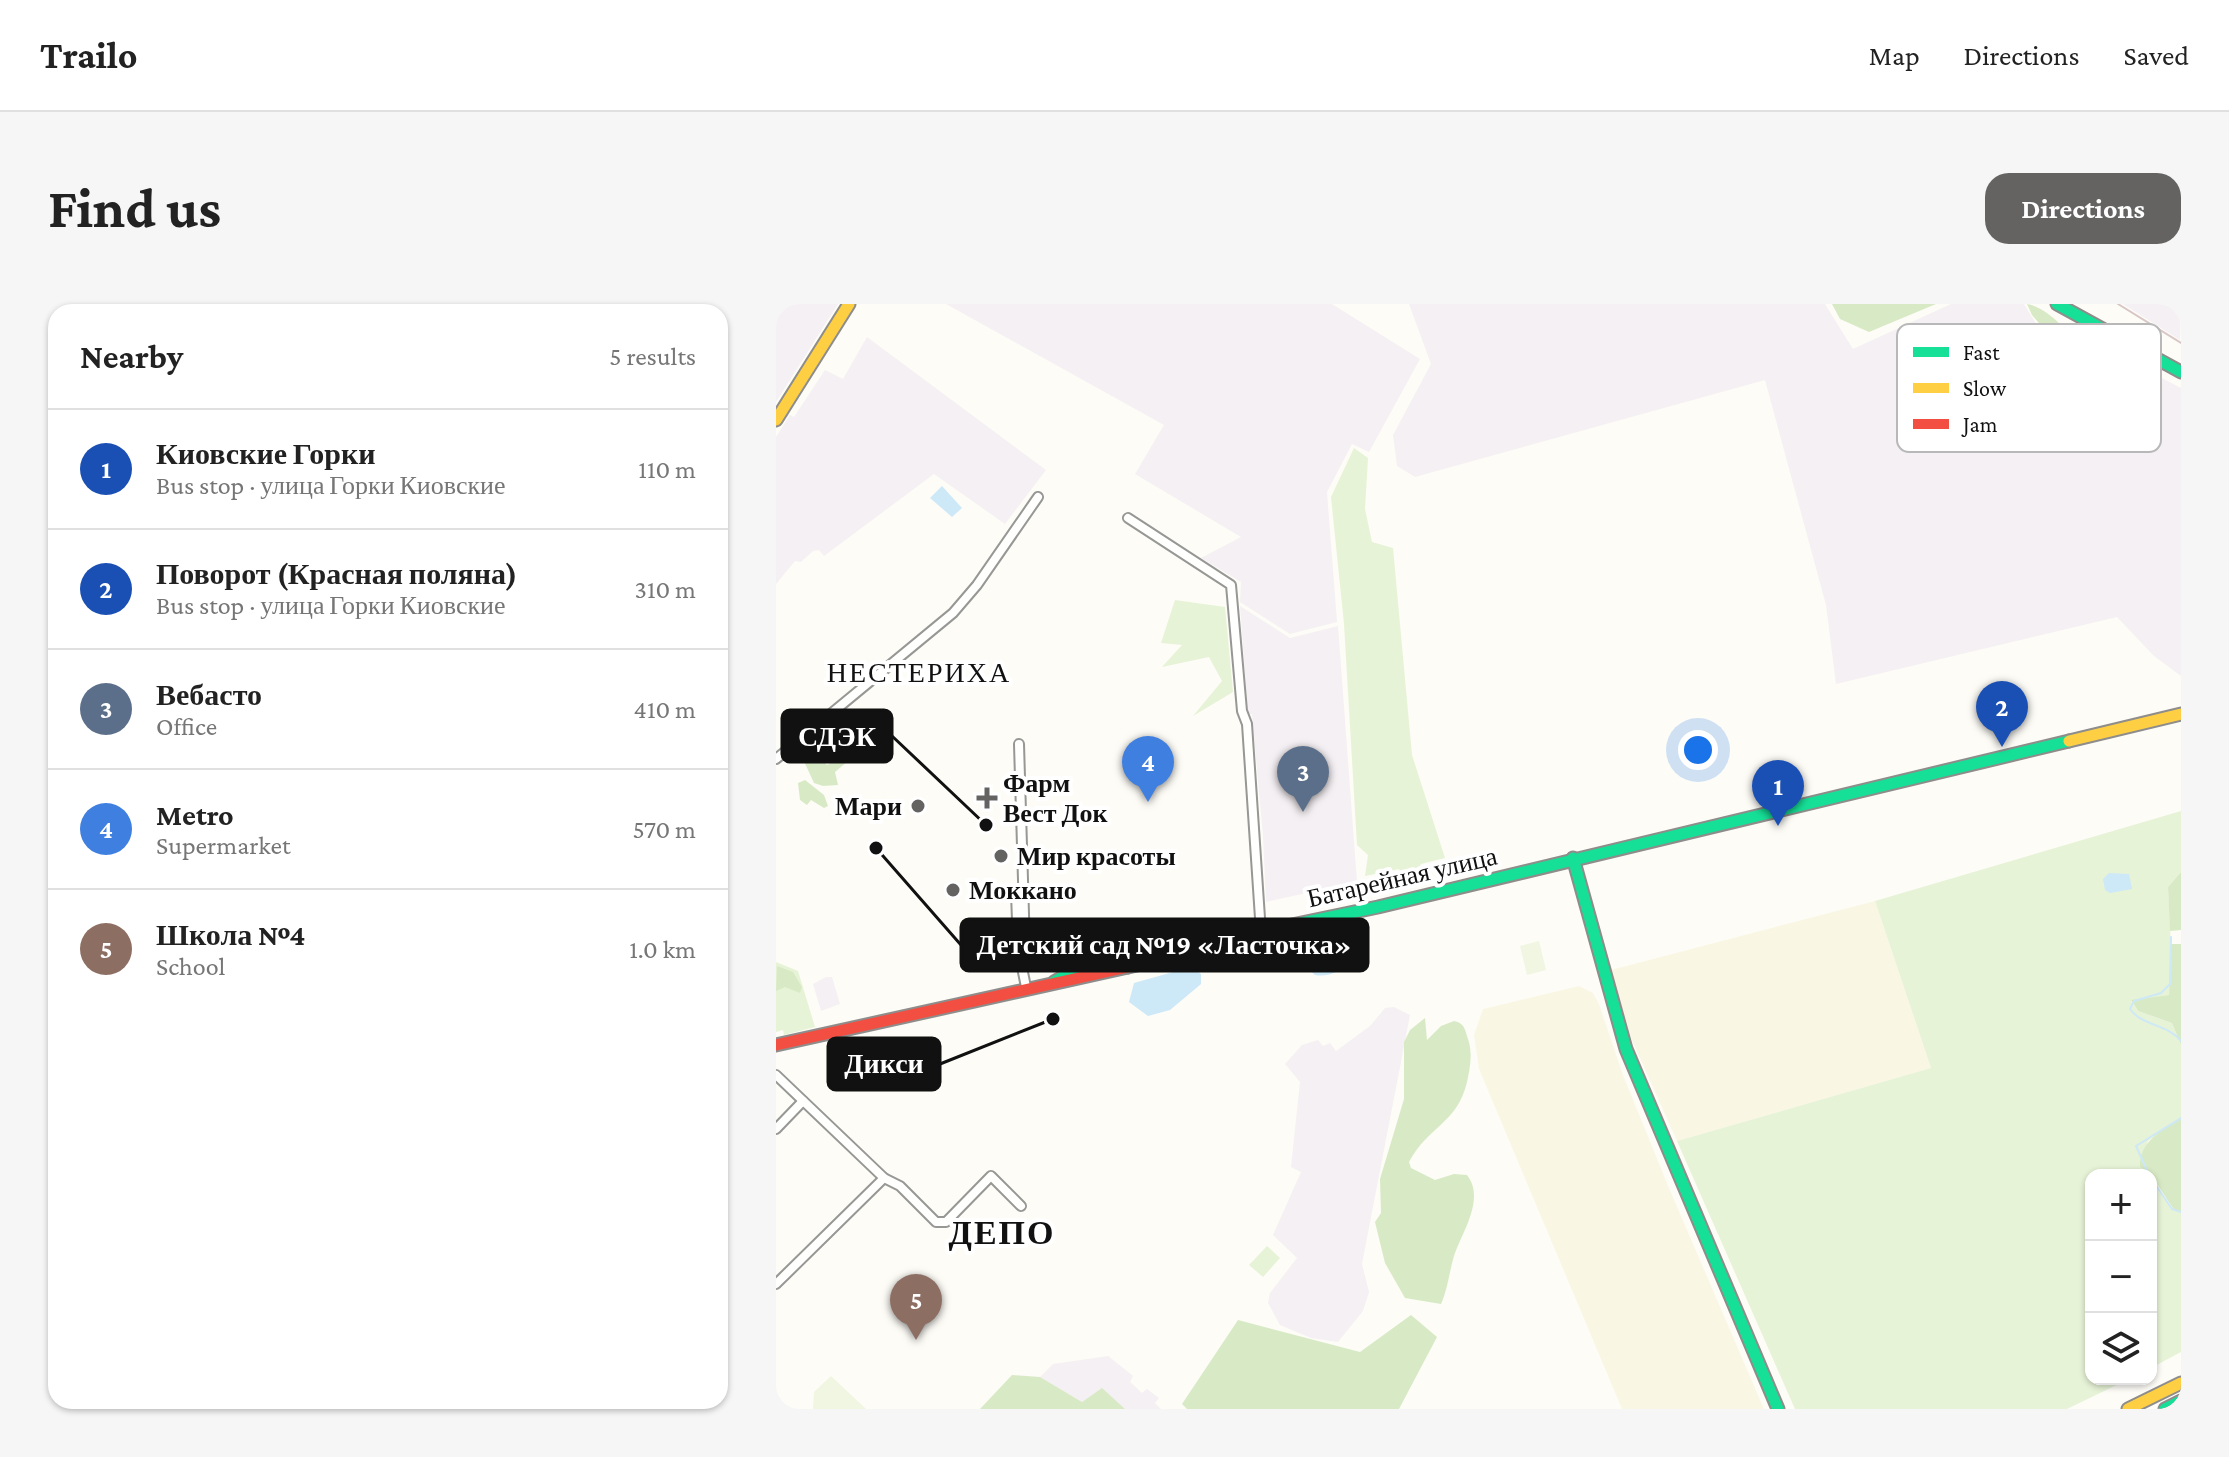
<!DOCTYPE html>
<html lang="en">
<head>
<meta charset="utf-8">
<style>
	body { margin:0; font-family:"Crimson Pro",serif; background:#f6f6f6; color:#222 }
	.controls { position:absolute; right:24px; bottom:24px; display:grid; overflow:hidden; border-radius:16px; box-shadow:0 2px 6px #0004 }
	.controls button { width:72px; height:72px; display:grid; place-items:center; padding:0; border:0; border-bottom:2px solid #e0e0e0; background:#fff; color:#222; font:40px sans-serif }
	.you { position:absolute; left:922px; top:446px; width:28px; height:28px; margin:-20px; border:6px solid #fff; border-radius:50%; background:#1a73e8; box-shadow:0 0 0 12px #1a73e833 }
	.badge { display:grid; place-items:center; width:52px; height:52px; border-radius:50%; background:#646362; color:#fff; font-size:26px; font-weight:700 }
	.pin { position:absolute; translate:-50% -66px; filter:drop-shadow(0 2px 4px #0008) }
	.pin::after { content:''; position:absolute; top:42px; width:28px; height:24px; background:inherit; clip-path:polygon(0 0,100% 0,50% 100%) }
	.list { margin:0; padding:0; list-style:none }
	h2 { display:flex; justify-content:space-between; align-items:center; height:104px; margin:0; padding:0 32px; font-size:34px }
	h2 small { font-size:26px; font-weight:400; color:#767676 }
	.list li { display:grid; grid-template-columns:52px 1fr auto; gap:24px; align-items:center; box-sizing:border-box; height:120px; padding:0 32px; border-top:2px solid #e0e0e0 }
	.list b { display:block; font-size:30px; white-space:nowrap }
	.list p { margin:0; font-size:26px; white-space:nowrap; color:#767676 }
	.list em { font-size:26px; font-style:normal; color:#767676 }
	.icon { flex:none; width:44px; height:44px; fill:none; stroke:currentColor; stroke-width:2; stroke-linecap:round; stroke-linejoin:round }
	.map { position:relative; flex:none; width:1405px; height:1105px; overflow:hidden; border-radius:24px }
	header { display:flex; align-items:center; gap:48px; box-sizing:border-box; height:112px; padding:0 40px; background:#fff; border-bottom:2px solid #e0e0e0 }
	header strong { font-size:38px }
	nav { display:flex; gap:44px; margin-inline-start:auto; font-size:28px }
	.intro { display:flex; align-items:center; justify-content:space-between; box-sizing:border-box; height:192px; padding:0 48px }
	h1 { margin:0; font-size:56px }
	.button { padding:20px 36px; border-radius:24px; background:#646362; color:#fff; font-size:28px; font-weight:700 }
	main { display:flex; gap:48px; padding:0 48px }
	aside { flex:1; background:#fff; border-radius:24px; box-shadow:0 2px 6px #0004 }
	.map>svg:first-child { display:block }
	.industrial { fill:#f5f0f3 }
	.farmland { fill:#f9f7e4 }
	.green { fill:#e7f3d7 }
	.forest { fill:#d8eac5 }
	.pitch { fill:#f0f6e1 }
	.water { fill:#cde8f7 }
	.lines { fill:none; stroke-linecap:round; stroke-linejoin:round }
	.stream { stroke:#cde8f7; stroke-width:2 }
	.street-casing { stroke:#979795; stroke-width:12 }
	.fast-casing { stroke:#8e8d8b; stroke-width:15 }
	.slow-casing { stroke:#8e8d8b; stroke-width:15 }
	.jam-casing { stroke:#8e8d8b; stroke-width:15 }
	.street { stroke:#fffffe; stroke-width:8 }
	.fast { stroke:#16e098; stroke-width:11 }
	.slow { stroke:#ffcf43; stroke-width:11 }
	.jam { stroke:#f24e42; stroke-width:11 }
	.rail { stroke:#d9c6c7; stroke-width:2 }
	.poi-dot { fill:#646362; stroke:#fff; stroke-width:3 }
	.labels { text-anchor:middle; stroke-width:8; stroke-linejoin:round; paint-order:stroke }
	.poi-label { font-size:26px; font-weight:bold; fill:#111; stroke:#fff; text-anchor:start }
	.street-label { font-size:26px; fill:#111; stroke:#fff }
	.neighbourhood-label { font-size:28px; letter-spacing:2px; fill:#111; stroke:#fff }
	.district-label { font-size:34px; font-weight:bold; letter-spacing:2px; fill:#111; stroke:#fff }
	.key { fill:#fff; stroke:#b8b8b8; stroke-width:2 }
	.key-label { font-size:22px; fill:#111 }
	.leader { fill:none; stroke:#111; stroke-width:3 }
	.callout-dot { fill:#111; stroke:#fff; stroke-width:3 }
	.callout { fill:#111; stroke:#111; stroke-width:3 }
	.callout-label { font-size:28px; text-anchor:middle; font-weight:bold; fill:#fff }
</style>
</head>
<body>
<header>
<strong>Trailo</strong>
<nav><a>Map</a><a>Directions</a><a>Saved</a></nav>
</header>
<div class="intro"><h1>Find us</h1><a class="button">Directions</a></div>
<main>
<aside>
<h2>Nearby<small>5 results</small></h2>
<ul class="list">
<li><span class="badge" style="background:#1a4fb4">1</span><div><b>Киовские Горки</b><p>Bus stop · улица Горки Киовские</p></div><em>110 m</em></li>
<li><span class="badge" style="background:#1a4fb4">2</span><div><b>Поворот (Красная поляна)</b><p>Bus stop · улица Горки Киовские</p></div><em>310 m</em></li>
<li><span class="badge" style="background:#5c6f8a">3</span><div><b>Вебасто</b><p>Office</p></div><em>410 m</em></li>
<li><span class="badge" style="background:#3f7fe0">4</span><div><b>Metro</b><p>Supermarket</p></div><em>570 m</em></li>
<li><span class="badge" style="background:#8d6e63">5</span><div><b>Школа №4</b><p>School</p></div><em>1.0 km</em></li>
</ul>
</aside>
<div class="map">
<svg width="1405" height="1105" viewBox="0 0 1405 1105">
	<rect width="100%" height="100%" fill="#fdfcf7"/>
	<g class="industrial">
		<path d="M0,0H62L0,98Z"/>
		<path d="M170,0H556L644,55L593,148L576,140L551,188L561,318L514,330L464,298L465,278L425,254L465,233L359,170L388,121Z"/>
		<path d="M633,0H1049L1077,45L1175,0H1248L1300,85L1355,58L1405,84V372L1378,352L1341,313L1060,380L1050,301L989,76L639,173L621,162L617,131L655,60Z"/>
		<path d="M1347,0H1405L1404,36Z"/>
		<path d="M91,33L270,166L229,220L158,170L48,252L43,246L37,247L25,258L19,257L0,280V133L14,111L18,113L49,66L67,75Z"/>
		<path d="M464,302L514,334L562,322L581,578L490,598L487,532L476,410H472Z"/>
		<path d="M50,673H56L64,700L45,707L37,680Z"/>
		<path d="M618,703L634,711L586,960L593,988L587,1007L562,1038L535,1034L504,1021L492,999L494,989L521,954L497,931L525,868L515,863L524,778L509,760L526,741L542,736L547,742L554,739L560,747L594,722L609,704Z"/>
		<path d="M332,1052L357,1072L354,1078L366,1089L371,1085L383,1094L379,1099L385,1105H349L325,1085L306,1098L264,1073L277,1060Z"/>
	</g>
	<g class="farmland">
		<path d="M1099,597L1155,764L901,837L855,734L835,666Z"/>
		<path d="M803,682L817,689L823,700L847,771L893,884L988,1105H846L703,765L698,731L707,705Z"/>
	</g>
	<g class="green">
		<path d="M578,144L592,154L589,205L596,238L617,244L636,451L669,554L645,560C641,568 639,576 627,575L623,565L589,572L592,551L581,541L568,320L555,193Z"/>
		<path d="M399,296L449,303L457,388L417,412L446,377L433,353L386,363L406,341L385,339Z"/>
		<path d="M1405,507V568L1392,583L1396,663L1393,691L1355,697L1362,707L1396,719L1405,741V813L1372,837L1364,863L1372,871H1315V1075H1353L1291,1105H1019L901,837L1155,764L1099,597Z"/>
		<path d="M0,658L22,667L39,723L8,731L7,726L0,728Z"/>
		<path d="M1375,875L1397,906L1405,908V1048L1375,1064Z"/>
		<path d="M491,942L504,954L487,973L473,961Z"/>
	</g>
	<g class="forest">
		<path d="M1056,0H1160L1093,28L1064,15Z"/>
		<path d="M1251,0C1275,4 1289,30 1309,39L1313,49H1324L1333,58L1314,72H1308L1256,11Z"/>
		<path d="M34,445L51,461L68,452L79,451L59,468L62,481L47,482L38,479L27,455Z"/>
		<path d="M29,476L48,491L52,502L48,504L35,496L31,501L24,496L22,479Z"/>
		<path d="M1405,568V626L1394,627L1392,583Z"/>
		<path d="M1395,640H1405V741L1396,719L1362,707L1355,696L1393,691Z"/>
		<path d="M1,662L17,668L26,683L24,689L9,683L0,687Z"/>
		<path d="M649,714L651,736L665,722L678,717C689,719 689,726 692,735C697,750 694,764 691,778C681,820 652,822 633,858L635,864L659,876L678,870L691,871C710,895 685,930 678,952C673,969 672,984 665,1000L629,994L609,959L599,918L605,909L604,875L628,795V738L634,726Z"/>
		<path d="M1405,813V908L1398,906L1375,871L1364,863C1363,837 1386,827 1405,813Z"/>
		<path d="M635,1011L661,1033L623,1105H411L406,1100L462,1016L584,1048Z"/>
		<path d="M236,1071L264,1073L306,1098L326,1084L349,1105H204Z"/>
	</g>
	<g class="pitch">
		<path d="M763,637L770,666L751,671L744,642Z"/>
		<path d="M55,1072L90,1105H37L38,1088Z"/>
	</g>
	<g class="water">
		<path d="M166,182L186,204L176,213L154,194Z"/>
		<path d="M1333,569L1353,570L1356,585L1334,589L1329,586L1327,575Z"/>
		<path d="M587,619L593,624C590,647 564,676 539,671L518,652L521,635Z"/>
		<path d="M415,663L425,670V680L394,706L372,712L353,698L358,679Z"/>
	</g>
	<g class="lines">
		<g class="stream">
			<path d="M1395,633L1394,680L1385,689L1358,697L1354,705C1366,722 1392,720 1405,737"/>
			<path d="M1373,871L1360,842L1405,814"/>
			<path d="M1375,874L1396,905L1405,908"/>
		</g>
		<defs>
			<g id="street">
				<path d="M352,214L455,281L466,407L471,420L485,629"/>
				<path d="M243,440L249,644L246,658"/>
				<path d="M0,455L177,309L201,281L262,193"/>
				<path d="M248,586L240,589L242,644L250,683"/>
				<path d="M0,771L108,874L124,882L160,918H170L215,872L245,902"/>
				<path d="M0,825L27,797"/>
				<path d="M0,980L108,874"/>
			</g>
			<g id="fast">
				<path d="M1281,0L1405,68"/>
				<path d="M797,554L850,745L1002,1105"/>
				<path d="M352,663L446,642L462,634"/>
				<path d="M278,678L297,667L602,603L1293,437"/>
				<path d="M1389,1105L1405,1097"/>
			</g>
			<g id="slow">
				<path d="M0,116L73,0"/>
				<path d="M1293,437L1405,410"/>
				<path d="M1352,1105L1405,1079"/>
			</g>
			<path id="jam" d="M0,741L352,663"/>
		</defs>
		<use href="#street" class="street-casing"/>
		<use href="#fast" class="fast-casing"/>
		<use href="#slow" class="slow-casing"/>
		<use href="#jam" class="jam-casing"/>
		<use href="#street" class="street"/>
		<use href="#fast" class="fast"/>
		<use href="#slow" class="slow"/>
		<use href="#jam" class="jam"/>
		<path class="rail" d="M1342,0L1405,39"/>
	</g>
	<g class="poi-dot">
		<path d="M207 482h8v8h8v8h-8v8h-8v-8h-8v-8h8z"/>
		<circle cx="142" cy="502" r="8"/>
		<circle cx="225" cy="552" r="8"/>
		<circle cx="177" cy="586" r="8"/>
	</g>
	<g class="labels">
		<g class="poi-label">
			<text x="227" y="488">Фарм<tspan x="227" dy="30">Вест Док</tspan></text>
			<text x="126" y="511" text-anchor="end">Мари</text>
			<text x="241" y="561">Мир красоты</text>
			<text x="193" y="595">Моккано</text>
		</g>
		<g class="street-label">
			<text transform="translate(626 573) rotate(-13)" y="9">Батарейная улица</text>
		</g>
		<g class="neighbourhood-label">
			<text x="143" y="378">НЕСТЕРИХА</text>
		</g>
		<g class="district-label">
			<text x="226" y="940">ДЕПО</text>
		</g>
	</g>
	<rect x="1121" y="20" width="264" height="128" rx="12" class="key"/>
	<rect x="1137" y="43" width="36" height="10" fill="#16e098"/>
	<rect x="1137" y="79" width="36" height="10" fill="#ffcf43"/>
	<rect x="1137" y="115" width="36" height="10" fill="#f24e42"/>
	<g class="key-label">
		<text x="1187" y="56">Fast</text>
		<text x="1187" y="92">Slow</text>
		<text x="1187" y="128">Jam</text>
	</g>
	<path class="leader" d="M210 521L116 432M100 544L185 641M277 715L164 760"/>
	<g class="callout-dot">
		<circle cx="210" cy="521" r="8"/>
		<circle cx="100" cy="544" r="8"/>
		<circle cx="277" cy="715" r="8"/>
	</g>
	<g class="callout">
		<rect x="6" y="406" width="110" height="52" rx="8"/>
		<rect x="185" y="615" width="407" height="52" rx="8"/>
		<rect x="52" y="734" width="112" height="52" rx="8"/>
	</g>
	<g class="callout-label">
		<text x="61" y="442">СДЭК</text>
		<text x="388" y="650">Детский сад №19 «Ласточка»</text>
		<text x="108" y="769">Дикси</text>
	</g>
</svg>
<div class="controls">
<button>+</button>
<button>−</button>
<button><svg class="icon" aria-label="layers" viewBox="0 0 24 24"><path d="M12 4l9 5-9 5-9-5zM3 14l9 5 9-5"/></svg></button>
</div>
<div class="you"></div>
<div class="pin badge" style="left:1002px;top:522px;background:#1a4fb4">1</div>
<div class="pin badge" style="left:1226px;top:443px;background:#1a4fb4">2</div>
<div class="pin badge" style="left:527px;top:508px;background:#5c6f8a">3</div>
<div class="pin badge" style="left:372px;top:498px;background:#3f7fe0">4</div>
<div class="pin badge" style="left:140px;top:1036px;background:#8d6e63">5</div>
</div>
</main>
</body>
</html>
